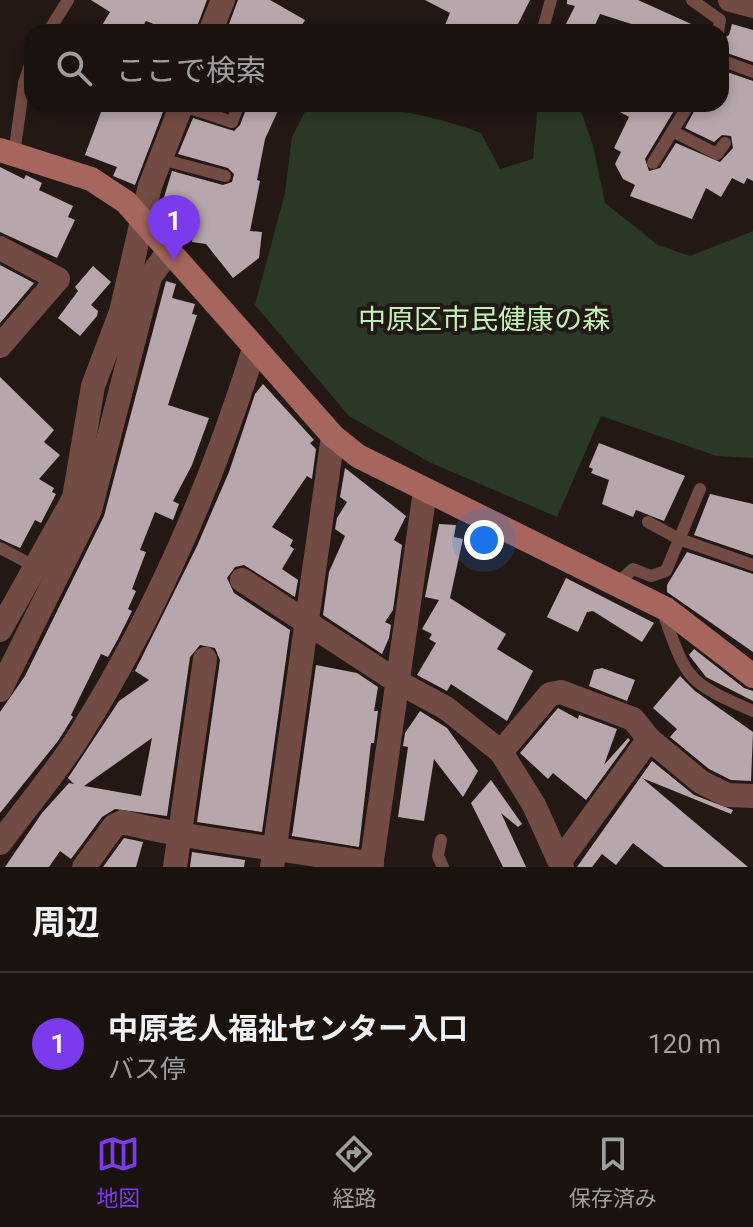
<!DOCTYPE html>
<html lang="ja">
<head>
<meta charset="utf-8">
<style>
	body { margin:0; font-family:Roboto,"Noto Sans JP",sans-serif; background:#27201d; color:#f1f3f6 }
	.you { position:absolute; left:484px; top:540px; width:28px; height:28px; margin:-20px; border:6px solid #fff; border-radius:50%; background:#1a73e8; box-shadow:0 0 0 12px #1a73e833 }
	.badge { display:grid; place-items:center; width:52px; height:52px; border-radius:50%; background:#7c3aed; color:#fff; font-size:26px; font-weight:700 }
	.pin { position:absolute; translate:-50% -66px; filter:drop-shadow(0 2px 4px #0008) }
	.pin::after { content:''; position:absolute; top:42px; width:28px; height:24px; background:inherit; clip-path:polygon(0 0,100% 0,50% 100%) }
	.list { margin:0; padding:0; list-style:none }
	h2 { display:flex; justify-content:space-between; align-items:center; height:104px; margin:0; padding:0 32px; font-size:34px }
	h2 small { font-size:26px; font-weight:400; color:#9f9e9e }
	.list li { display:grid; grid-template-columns:52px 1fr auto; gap:24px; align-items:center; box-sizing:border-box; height:144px; padding:0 32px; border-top:2px solid #38322f }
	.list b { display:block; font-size:30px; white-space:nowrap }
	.list p { margin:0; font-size:26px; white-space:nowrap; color:#9f9e9e }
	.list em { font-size:26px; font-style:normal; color:#9f9e9e }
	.icon { flex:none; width:44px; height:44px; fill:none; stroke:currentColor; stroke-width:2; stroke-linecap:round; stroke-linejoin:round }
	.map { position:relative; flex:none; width:753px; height:867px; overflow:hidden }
	.search { position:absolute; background:#1a120f; box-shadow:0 4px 12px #0003; left:24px; right:24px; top:24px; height:88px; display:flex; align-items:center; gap:20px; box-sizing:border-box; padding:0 28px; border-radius:24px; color:#9f9e9e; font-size:30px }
	.sheet { height:248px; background:#1a120f }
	nav { display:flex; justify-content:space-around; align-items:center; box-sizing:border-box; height:112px; border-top:2px solid #38322f; background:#1a120f; font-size:22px; color:#9f9e9e }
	nav a { display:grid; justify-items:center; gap:4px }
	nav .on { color:#7c3aed }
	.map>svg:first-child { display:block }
	.green { fill:#2a3926 }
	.building { fill:#b7a7ac; fill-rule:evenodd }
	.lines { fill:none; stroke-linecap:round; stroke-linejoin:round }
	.lane { stroke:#734b45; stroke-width:12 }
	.street { stroke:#734b45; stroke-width:24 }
	.secondary { stroke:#a6665d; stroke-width:24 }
	.labels { text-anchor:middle; stroke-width:8; stroke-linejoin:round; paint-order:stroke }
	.park-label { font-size:28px; fill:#c1f1b5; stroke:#231814 }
</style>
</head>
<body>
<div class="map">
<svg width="753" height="867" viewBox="0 0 753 867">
	<rect width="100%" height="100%" fill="#231814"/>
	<path class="green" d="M309,104C370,104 424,112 481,133L500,169L533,159L538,104L580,108L593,146L605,203L658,245L690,256L753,231V458L717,456L601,416L557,517L429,462L349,416L255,305L285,193L292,137Z"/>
	<g class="building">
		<path d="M91,0H207L195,32H174L146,21L139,32H98L110,12Z"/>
		<path d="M238,0H270L305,20L298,32H226Z"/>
		<path d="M425,0H530L514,32H442L450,13Z"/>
		<path d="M567,0H638L709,32H642L644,28L600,14L592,32H562L575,6L567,4Z"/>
		<path d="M732,24L753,30V62L721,51V40L729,35Z"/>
		<path d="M721,70L753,81V181L747,178L744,184L732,178L721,197L706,188L692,219L630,196L635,185L623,179L615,164L621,152L614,148L629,117L606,104H678L645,159L649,171L660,168L676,143L720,162L733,148L731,136L722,135L714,142L685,128L698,104H721Z"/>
		<path d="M104,104H166L135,185L113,176L117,167L85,155Z"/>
		<path d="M248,104H281L265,139L257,180L260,181L250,231L262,232L259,258L233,278L206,244L192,242L195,206L175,224L161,207L172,171L223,185L232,182L234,174L228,168L178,154L193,118L234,131L240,125Z"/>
		<path d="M0,167L24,179L26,175L42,183L39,190L73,206L68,217L75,220L57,258L0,232Z"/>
		<path d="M0,265L34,283L0,323Z"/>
		<path d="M93,266L111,282L91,305L98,311L97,316L80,336L58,318L78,291L75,287Z"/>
		<path d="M166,281L176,284L172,298L195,304L192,314L197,315L168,405L209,418L192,465L173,501L179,504L173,520L155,512L140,550L146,552L132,589L136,591L128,609L132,611L119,637L108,657L101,654L71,715L73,717L58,741L0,813V712L25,676L104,516Z"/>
		<path d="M0,377L54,430L44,442L60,455L39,479L54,488L52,492L56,494L41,523L35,520L20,548L0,539Z"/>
		<path d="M263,384L314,440L310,443L316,449L312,479L307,476L272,527L293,540L290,546L294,549L282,569L298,580L295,597L244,565L235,567L227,578L234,593L290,630L262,832L197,822L220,660L215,648L200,645L190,657L167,816L115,809L102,817L71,859L60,851L49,867H5L42,813L69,783L74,784L68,778L119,701L149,680L135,671L197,546L229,472L255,394ZM152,738L141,796L84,786Z"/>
		<path d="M599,443L685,476L664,521L636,510L633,517L602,504L609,480L591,473L593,469L589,467Z"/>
		<path d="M345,468L406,516L394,540L402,545L393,610L385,622L391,625L389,638L382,654L323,615L329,572L345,536L335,529L337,518L347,502L340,497Z"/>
		<path d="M710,494L753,504V555L694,535Z"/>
		<path d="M439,524L456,525L454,537L463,539L450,598L506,634L497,649L533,671L507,721L451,684L447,691L417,675L436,643L429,639L432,634L422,629L439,600L425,597Z"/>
		<path d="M687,552L753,574V652L667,592V585Z"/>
		<path d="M566,578L654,623L642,642L593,611L587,612L578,632L547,617Z"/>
		<path d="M694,649L744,688L753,691V701L706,677L689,655Z"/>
		<path d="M316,665L357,673L378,687L374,711H378L374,743H371L359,847L292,836Z"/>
		<path d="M602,668L635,680L627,701L589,686L594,670Z"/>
		<path d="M680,676L695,691L753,732L751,781L731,780L709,769L670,737L677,729L653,708Z"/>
		<path d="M558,708L578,719L579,715L617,729L604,765L628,738L630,740L586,800L553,773L548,779L520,753Z"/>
		<path d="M420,711L447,728L478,771L463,797L434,759L424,821L398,817L408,747L403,746L405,733Z"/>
		<path d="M652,761L694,795L733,810L731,814L642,778L748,867H664L633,843L616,865L602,854L592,867H577Z"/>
		<path d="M491,780L522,824L518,827L501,813L526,867H503L471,803Z"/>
		<path d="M124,838L143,842L136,867H103Z"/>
		<path d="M192,852L245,860L244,867H190Z"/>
	</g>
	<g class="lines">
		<g class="lane">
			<path d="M692,0L720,20L718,32"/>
			<path d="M48,32L68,0"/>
			<path d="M542,32L551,0"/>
			<path d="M721,60L753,72"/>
			<path d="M181,105L232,122L239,104"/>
			<path d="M674,132L717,154L725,143"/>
			<path d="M14,154L24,83L32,59"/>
			<path d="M161,159L225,176"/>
			<path d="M653,163L689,104"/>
			<path d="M648,522L679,539L753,565"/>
			<path d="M0,548L36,567"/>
			<path d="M618,583L633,569L651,576L666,571L700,489"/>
			<path d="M662,610C687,679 684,681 753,711"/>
			<path d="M441,840L438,856L443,867"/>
		</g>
		<g class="street">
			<path d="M730,0L753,6"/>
			<path d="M210,32L223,0"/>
			<path d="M0,248L58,279L0,346"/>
			<path d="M242,580L398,682L446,708L501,752L534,805L562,867"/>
			<path d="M0,630L74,498L93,386L121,312L150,186L182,104"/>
			<path d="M0,690L90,510L150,277L169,251"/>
			<path d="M501,752L550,694L561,692L633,719L649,739L701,782L727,795L753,796"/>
			<path d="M0,843C26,807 56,773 79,736C154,617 212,483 254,349"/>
			<path d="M560,861L649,739"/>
			<path d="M84,867L114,826L122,822C204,842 289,849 372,864"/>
			<path d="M175,867L205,659"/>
			<path d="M272,867L333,436"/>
			<path d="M371,867L425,491"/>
		</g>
		<path class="secondary" d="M0,150L91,179L126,202L333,436L358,456L666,609L753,676"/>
	</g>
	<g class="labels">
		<g class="park-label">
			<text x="484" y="329">中原区市民健康の森</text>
		</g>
	</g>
</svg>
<div class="you"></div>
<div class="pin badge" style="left:174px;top:261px">1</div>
<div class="search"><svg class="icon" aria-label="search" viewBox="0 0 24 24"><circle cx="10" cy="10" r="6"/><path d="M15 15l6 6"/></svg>ここで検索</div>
</div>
<section class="sheet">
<h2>周辺<small></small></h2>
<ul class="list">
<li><span class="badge">1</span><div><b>中原老人福祉センター入口</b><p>バス停</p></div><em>120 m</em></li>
</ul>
</section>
<nav>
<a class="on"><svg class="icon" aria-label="map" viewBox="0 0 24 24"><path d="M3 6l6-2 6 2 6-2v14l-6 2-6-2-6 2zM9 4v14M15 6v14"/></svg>地図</a>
<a><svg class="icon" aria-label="directions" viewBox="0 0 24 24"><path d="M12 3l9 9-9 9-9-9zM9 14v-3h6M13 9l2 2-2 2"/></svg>経路</a>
<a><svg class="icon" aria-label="saved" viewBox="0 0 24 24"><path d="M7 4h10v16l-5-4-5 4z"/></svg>保存済み</a>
</nav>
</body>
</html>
